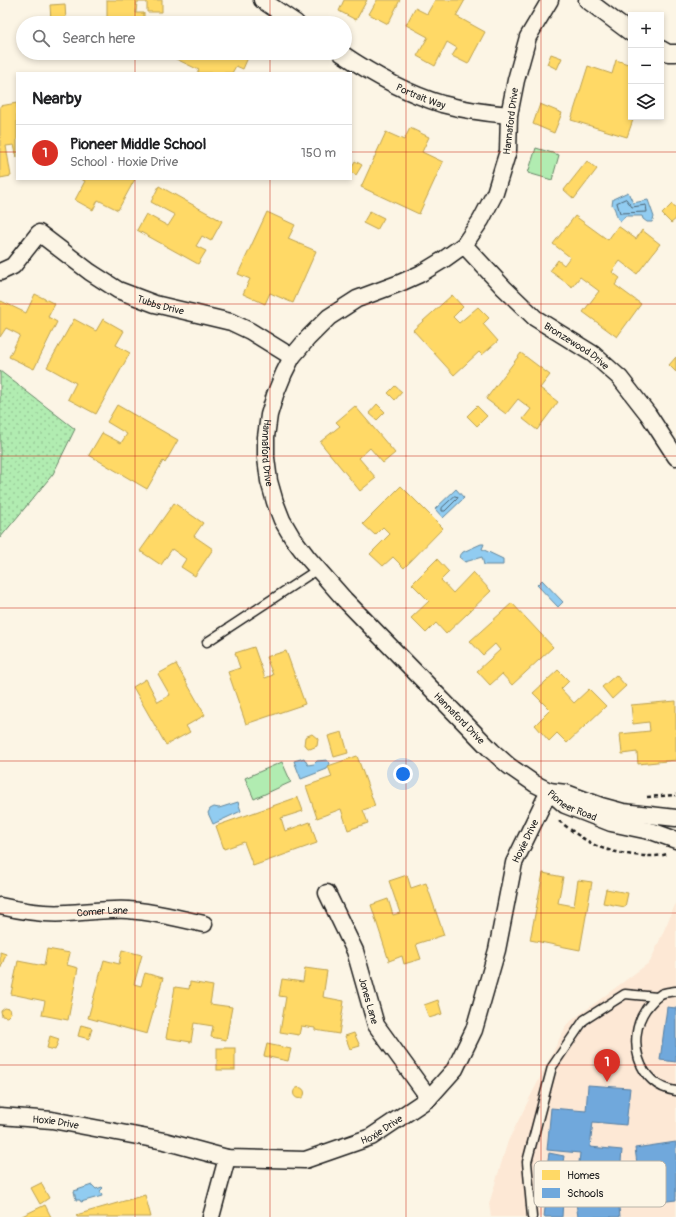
<!DOCTYPE html>
<html lang="en">
<head>
<meta charset="utf-8">
<style>
	body { margin:0; font-family:Pangolin,sans-serif; background:#f2f2f2; color:#202124 }
	.controls { position:absolute; right:12px; top:12px; display:grid; overflow:hidden; border-radius:0px; box-shadow:0 2px 6px #0003 }
	.controls button { width:36px; height:36px; display:grid; place-items:center; padding:0; border:0; border-bottom:1px solid #e0e0e0; background:#fff; color:#202124; font:20px sans-serif }
	.you { position:absolute; left:403px; top:774px; width:14px; height:14px; margin:-10px; border:3px solid #fff; border-radius:50%; background:#1a73e8; box-shadow:0 0 0 6px #1a73e833 }
	.badge { display:grid; place-items:center; width:26px; height:26px; border-radius:50%; background:#d93025; color:#fff; font-size:13px; font-weight:700 }
	.pin { position:absolute; translate:-50% -33px; filter:drop-shadow(0 1px 2px #0008) }
	.pin::after { content:''; position:absolute; top:21px; width:14px; height:12px; background:inherit; clip-path:polygon(0 0,100% 0,50% 100%) }
	.list { margin:0; padding:0; list-style:none }
	h2 { display:flex; justify-content:space-between; align-items:center; height:52px; margin:0; padding:0 16px; font-size:17px }
	h2 small { font-size:13px; font-weight:400; color:#757577 }
	.list li { display:grid; grid-template-columns:26px 1fr auto; gap:12px; align-items:center; box-sizing:border-box; height:56px; padding:0 16px; border-top:1px solid #e0e0e0 }
	.list b { display:block; font-size:15px; white-space:nowrap }
	.list p { margin:0; font-size:13px; white-space:nowrap; color:#757577 }
	.list em { font-size:13px; font-style:normal; color:#757577 }
	.icon { flex:none; width:22px; height:22px; fill:none; stroke:currentColor; stroke-width:2; stroke-linecap:round; stroke-linejoin:round }
	.map { position:relative; flex:none; width:676px; height:1217px; overflow:hidden }
	.search { position:absolute; background:#fff; box-shadow:0 2px 6px #0003; left:16px; top:16px; width:336px; height:44px; display:flex; align-items:center; gap:10px; box-sizing:border-box; padding:0 14px; border-radius:22px; color:#757577; font-size:15px }
	.panel { position:absolute; background:#fff; box-shadow:0 2px 6px #0003; left:16px; top:72px; width:336px; height:108px; border-radius:0px }
	.map>svg:first-child { display:block }
	.built { fill:#fde8d5 }
	.grass { fill:url(#grass-dots); stroke:#668466 }
	.pitch { fill:#b1ecb1; stroke:#668466 }
	.water { fill:#91ccf1; stroke:#62869c }
	.homes { fill:#ffd966; stroke:#bba050 }
	.schools { fill:#6fa8dc; stroke:#567ea2 }
	.lines { fill:none; stroke-linecap:round; stroke-linejoin:round }
	.shore { stroke:#4b6271; stroke-width:1 }
	.lane-casing { stroke:#1c1c1c; stroke-width:11 }
	.street-casing { stroke:#1c1c1c; stroke-width:19 }
	.path { stroke:#1c1c1c; stroke-width:2.5; stroke-dasharray:4 3; stroke-linecap:butt }
	.lane { stroke:#fcf5e5; stroke-width:8 }
	.street { stroke:#fcf5e5; stroke-width:16 }
	.grid { fill:none; stroke:#c8321e; stroke-width:1; stroke-opacity:0.55 }
	.labels { text-anchor:middle; stroke-width:4; stroke-linejoin:round; paint-order:stroke }
	.street-label { font-size:10px; fill:#1c1c1c; stroke:#fcf5e5 }
	.key { fill:#fcf5e5; stroke:#b9b4a9; stroke-width:1 }
	.key-label { font-size:11px; fill:#1c1c1c }
</style>
</head>
<body>
<div class="map">
<svg width="676" height="1217" viewBox="0 0 676 1217">
	<defs>
		<pattern id="grass-dots" width="8" height="8" patternUnits="userSpaceOnUse"><rect width="8" height="8" fill="#b1ecb1"/><path d="M2 2h.1M6 6h.1" fill="none" stroke="#98ca98" stroke-width="1.8" stroke-linecap="round"/></pattern>
	</defs>
	<rect width="100%" height="100%" fill="#fcf5e5"/>
	<filter id="ink" filterUnits="userSpaceOnUse"><feTurbulence type="fractalNoise" baseFrequency=".025" numOctaves="2"/><feDisplacementMap in="SourceGraphic" scale="8" xChannelSelector="R" yChannelSelector="G"/><feConvolveMatrix kernelMatrix="1 2 1 2 8 2 1 2 1" color-interpolation-filters="sRGB"/></filter>
	<g filter="url(#ink)">
		<path class="built" d="M676,903V1217H491L489,1204L508,1141L567,1024L650,962Z"/>
		<path class="grass" d="M0,371L75,429L53,474L0,538Z"/>
		<g class="pitch">
			<path d="M536,148L559,155L552,180L528,173Z"/>
			<path d="M282,762L291,782L254,799L245,778Z"/>
		</g>
		<g class="water">
			<path d="M628,192L633,203L648,200L654,217L652,222H647L643,219L642,216H625L622,220L620,221C615,217 617,210 612,205L613,199Z"/>
			<path d="M456,489L464,498L443,518L435,509Z"/>
			<path d="M481,544H484L482,549L503,559V565H484L482,557L465,562L459,557L463,552Z"/>
			<path d="M542,580L563,602L558,607L537,585Z"/>
			<path d="M304,758L308,765L314,764L317,761L327,760L330,763L327,769L301,779L294,761Z"/>
			<path d="M238,802L241,811L213,824L208,813L210,809L214,807L219,808Z"/>
			<path d="M92,1185L96,1189L102,1187L103,1188L100,1191L102,1196L81,1202L80,1200H76L74,1191Z"/>
		</g>
		<g class="homes">
			<path d="M107,0H162V12H147V2H137L136,13H144V23H107Z"/>
			<path d="M344,0H367L356,20L339,11Z"/>
			<path d="M377,0H400L388,24L369,14Z"/>
			<path d="M435,0H465L456,16L485,32L468,64L452,56L457,48L447,42L435,66L417,56L428,37L406,25L415,8L427,14Z"/>
			<path d="M65,4L66,21H51L50,5Z"/>
			<path d="M220,16L235,23H216Z"/>
			<path d="M174,53H250L243,69L236,66L232,73H197L199,70L172,57Z"/>
			<path d="M551,54L562,58L557,69L547,64Z"/>
			<path d="M616,60L631,65V117H634L627,137L571,120L588,66L612,74Z"/>
			<path d="M17,103V158L14,145L6,146L11,176L0,178V106Z"/>
			<path d="M540,104L562,113L554,133L533,124Z"/>
			<path d="M410,128L429,137L422,152L443,162L419,214L361,187L386,132L404,140Z"/>
			<path d="M355,161L362,165L356,175L351,172V169Z"/>
			<path d="M587,161L597,169L574,199L564,190Z"/>
			<path d="M81,179H135L118,210L98,200L93,210L75,200L85,181Z"/>
			<path d="M159,186L222,221L211,241L202,236L196,246L206,251L198,264L137,230L146,214L168,226L175,215L151,202Z"/>
			<path d="M672,204L676,209V219L671,223L662,214Z"/>
			<path d="M370,211L384,218L377,230L363,223Z"/>
			<path d="M267,212L295,225L288,239L316,251L293,303L270,293L265,304L243,294L250,279L238,274Z"/>
			<path d="M575,216L608,240L618,226L636,239L642,230L660,244L637,274L620,261L612,272L620,278L615,285L641,304L617,337L583,312L599,291L580,277L572,287L550,271L558,260L564,265L570,257L553,244Z"/>
			<path d="M35,294L55,304L48,317L57,322L34,369L9,357L20,335L6,328L0,337V302L1,301L26,313Z"/>
			<path d="M452,295L463,307L453,317L459,323L478,307L489,318L483,324L498,341L482,355L479,352L454,375L413,330Z"/>
			<path d="M74,319L96,331L103,319L124,331L116,345L130,353L96,414L68,399L76,383L47,367Z"/>
			<path d="M521,353L550,375L540,388L558,402L537,430L523,419L531,409L518,399L506,414L486,399Z"/>
			<path d="M676,357V372L669,365Z"/>
			<path d="M395,386L402,392L395,400L388,393Z"/>
			<path d="M377,404L385,412L377,420L369,413Z"/>
			<path d="M117,405L178,440L165,463L163,461L147,489L89,455L102,433L121,443L127,434L107,422Z"/>
			<path d="M355,406L395,453L383,463L370,448L359,458L376,478L360,491L320,442L340,426L336,422Z"/>
			<path d="M477,406L487,416L477,426L467,416Z"/>
			<path d="M401,486L443,528L404,568L393,557L383,566L370,554L390,534L383,527L375,535L363,524Z"/>
			<path d="M174,503L203,523L194,536L213,549L195,576L181,567L186,559L172,549L161,565L140,551Z"/>
			<path d="M437,559L449,572L441,580L453,593L473,572L491,591L446,634L436,623L426,633L411,618L429,601L412,584Z"/>
			<path d="M512,603L553,647L512,685L502,674L490,685L477,671L500,650L495,644L483,655L470,641Z"/>
			<path d="M254,647L265,678L273,675L266,657L286,651L305,704L246,724L228,672L240,668L235,653Z"/>
			<path d="M176,664L205,715L186,726L190,732L166,745L133,687L146,679L158,702L170,695L158,674Z"/>
			<path d="M558,670L569,681L561,689L574,703L589,689L606,706L567,743L557,733L549,741L535,725L550,710L533,693Z"/>
			<path d="M616,675L626,686L612,699L602,687Z"/>
			<path d="M676,701V760L638,764L637,752L622,754L620,734L650,731L649,722L633,724L631,705Z"/>
			<path d="M342,732L348,753L334,757L328,736Z"/>
			<path d="M312,734L318,739L317,746L310,749L304,745L305,737Z"/>
			<path d="M357,756L375,806L363,810L368,823L348,830L341,809L317,818L306,786L332,777L328,766Z"/>
			<path d="M298,797L303,811L281,818L285,831L310,822L317,843L253,866L244,842L224,849L216,826Z"/>
			<path d="M543,873L563,877L558,903L574,906L578,880L592,882L580,950L530,940Z"/>
			<path d="M407,875L411,888L426,883L444,935L416,944L421,959L404,964L402,956L389,961L371,905L388,899L393,915L400,913L389,881Z"/>
			<path d="M606,889L628,893L625,907L603,903Z"/>
			<path d="M47,949L70,953L67,965L78,968L68,1020L42,1015L45,1001L11,994L18,961L44,966Z"/>
			<path d="M122,950L142,955L134,984L141,986L145,973L163,978L147,1034L88,1018L104,960L119,964Z"/>
			<path d="M0,952L6,954L0,970Z"/>
			<path d="M305,968L327,971L323,997L344,1001L339,1034L315,1030V1028L301,1026L299,1035L280,1032L286,997L279,996L282,979L303,982Z"/>
			<path d="M190,982L213,986L210,1004L232,1007L226,1040L211,1037L213,1026L194,1023L191,1042L166,1038L175,987L189,989Z"/>
			<path d="M438,1000L442,1014L429,1018L424,1005Z"/>
			<path d="M5,1008L10,1009L11,1013L7,1017L2,1016L1,1011Z"/>
			<path d="M81,1025L92,1028L89,1039L78,1036Z"/>
			<path d="M354,1033L360,1046L350,1049L345,1036Z"/>
			<path d="M50,1036L59,1039L55,1050L47,1048Z"/>
			<path d="M267,1044L291,1049L288,1061L264,1056Z"/>
			<rect x="217" y="1048" width="18" height="22"/>
			<circle cx="299" cy="1093" r="5.5"/>
			<path d="M41,1183L49,1198L40,1204L31,1188Z"/>
			<path d="M145,1195L151,1217H77L76,1215Z"/>
			<path d="M45,1205L51,1217H22V1216Z"/>
		</g>
		<g class="schools">
			<path d="M667,1007L676,1008V1062L660,1060Z"/>
			<path d="M588,1085L630,1088L626,1125L593,1122L590,1147L622,1150L619,1185L577,1181L580,1153L547,1150L551,1108L586,1111Z"/>
			<path d="M676,1142V1200L642,1204L635,1148Z"/>
			<path d="M549,1153L564,1156L559,1187L544,1185Z"/>
			<path d="M618,1198L620,1217H578L576,1203Z"/>
			<path d="M546,1199L563,1200L562,1217H544Z"/>
		</g>
		<g class="lines">
			<g class="shore">
				<path d="M626,199L632,207L646,205L647,212L620,213L617,203Z"/>
				<path d="M455,496L458,497L457,499L445,511H442V508Z"/>
			</g>
			<defs>
				<g id="lane">
					<path d="M207,642L318,569"/>
					<path d="M676,991C671,992 665,992 661,994C655,998 650,1004 646,1009C626,1038 637,1086 676,1091"/>
					<path d="M532,1217L527,1162L552,1067L584,1020L625,994L657,997"/>
				</g>
				<g id="street">
					<path d="M262,0L296,23"/>
					<path id="s1" d="M550,0L528,37L516,80L509,115L508,151L495,193L481,220L464,245L443,260L420,274L400,283L357,299L329,317L308,338L292,357L284,373L275,395L269,415L266,437V458L269,481L275,502L282,520L292,537L308,558L345,600L492,751L509,766L535,784L549,791L565,805L611,823L654,832L676,840"/>
					<path d="M587,0L631,33"/>
					<path d="M661,49L668,53H676"/>
					<path id="s2" d="M341,53C372,74 406,93 442,104C464,110 487,113 509,115"/>
					<path id="s3" d="M464,245L504,288L535,318L593,354L620,378L648,414L676,457"/>
					<path id="s4" d="M0,272L13,266L39,233L90,272L118,290L155,304L231,322L250,331L292,357"/>
					<path d="M549,791L566,793L601,806L623,812L676,818"/>
					<path id="s5" d="M327,893L355,951L376,1025L429,1098"/>
					<path id="s6" d="M0,906C22,911 44,915 67,913C88,912 107,909 128,910C154,912 179,918 204,924"/>
					<path id="s7" d="M0,1116L52,1120L164,1141L227,1158L305,1160L371,1137L429,1098L455,1069L474,1030L497,950L514,863L549,791"/>
					<path d="M211,1217L227,1158"/>
				</g>
			</defs>
			<use href="#lane" class="lane-casing"/>
			<use href="#street" class="street-casing"/>
			<g class="path">
				<path d="M647,797L676,795"/>
				<path d="M559,821C571,830 590,845 605,849C620,854 652,859 667,854"/>
			</g>
			<use href="#lane" class="lane"/>
			<use href="#street" class="street"/>
		</g>
	</g>
	<path class="grid" d="M135,0V23M270,0V23M406,0V1217M541,0V1217M135,53V73M270,53V73M0,152H17M351,152H676M135,179V1217M270,179V1217M0,304H676M0,456H676M0,608H676M0,761H676M0,913H676M0,1065H676"/>
	<g class="labels">
		<g class="street-label">
			<text dy="4" stroke="none"><textPath href="#s2" startOffset="91">Portrait Way</textPath></text>
			<text transform="translate(510 121) rotate(-83)" y="4">Hannaford Drive</text>
			<text dy="4" stroke="none"><textPath href="#s4" startOffset="199">Tubbs Drive</textPath></text>
			<text dy="4" stroke="none"><textPath href="#s3" startOffset="152">Bronzewood Drive</textPath></text>
			<text dy="4" stroke="none"><textPath href="#s1" startOffset="573">Hannaford Drive</textPath></text>
			<text dy="4" stroke="none"><textPath href="#s1" startOffset="909">Hannaford Drive</textPath></text>
			<text dy="4" stroke="none"><textPath href="#s1" startOffset="1053">Pioneer Road</textPath></text>
			<text dy="4" stroke="none"><textPath href="#s7" startOffset="728">Hoxie Drive</textPath></text>
			<text dy="4" stroke="none"><textPath href="#s6" startOffset="103">Comer Lane</textPath></text>
			<text dy="4" stroke="none"><textPath href="#s5" startOffset="116">Jones Lane</textPath></text>
			<text dy="4" stroke="none"><textPath href="#s7" startOffset="56">Hoxie Drive</textPath></text>
			<text dy="4" stroke="none"><textPath href="#s7" startOffset="392">Hoxie Drive</textPath></text>
		</g>
	</g>
	<rect x="534" y="1161" width="132" height="46" rx="6" class="key"/>
	<rect x="542" y="1170" width="18" height="10" fill="#ffd966"/>
	<rect x="542" y="1188" width="18" height="10" fill="#6fa8dc"/>
	<g class="key-label">
		<text x="567" y="1179">Homes</text>
		<text x="567" y="1197">Schools</text>
	</g>
</svg>
<div class="controls">
<button>+</button>
<button>−</button>
<button><svg class="icon" aria-label="layers" viewBox="0 0 24 24"><path d="M12 4l9 5-9 5-9-5zM3 14l9 5 9-5"/></svg></button>
</div>
<div class="you"></div>
<div class="pin badge" style="left:607px;top:1082px">1</div>
<div class="search"><svg class="icon" aria-label="search" viewBox="0 0 24 24"><circle cx="10" cy="10" r="6"/><path d="M15 15l6 6"/></svg>Search here</div>
<section class="panel">
<h2>Nearby<small></small></h2>
<ul class="list">
<li><span class="badge">1</span><div><b>Pioneer Middle School</b><p>School · Hoxie Drive</p></div><em>150 m</em></li>
</ul>
</section>
</div>
</body>
</html>
